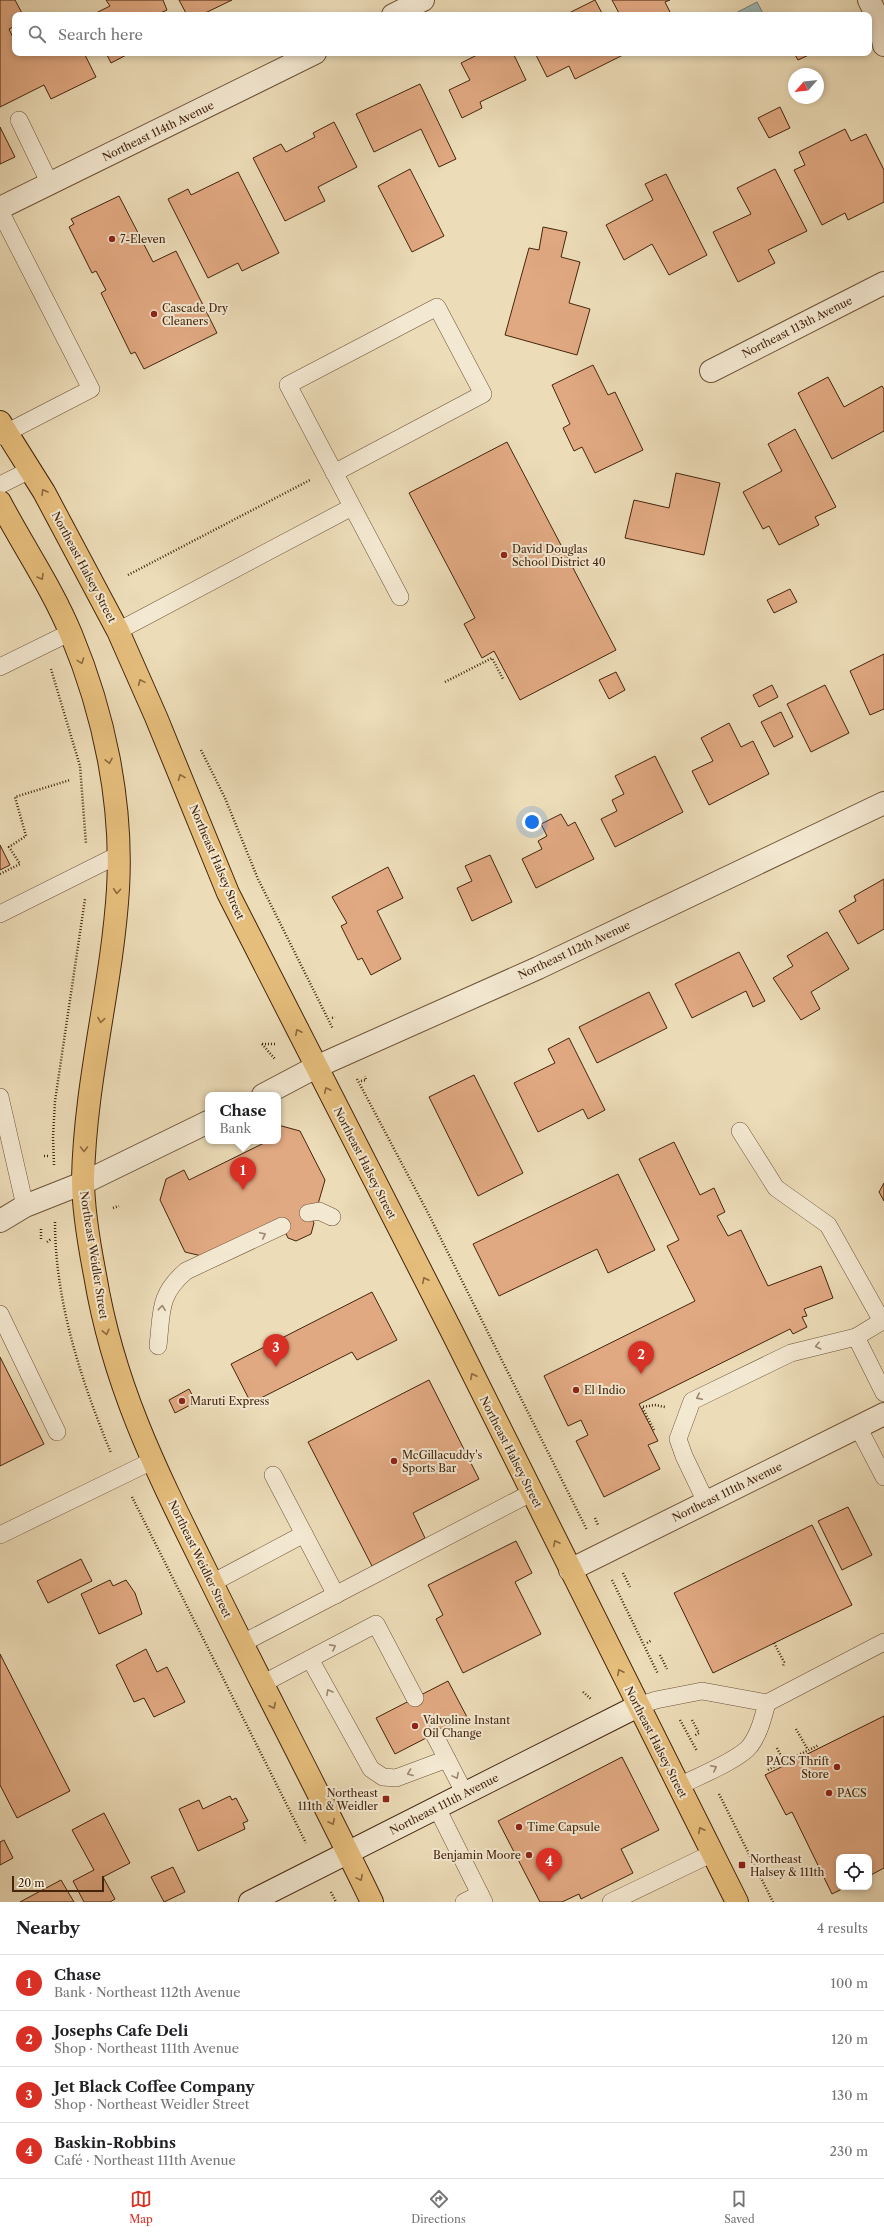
<!DOCTYPE html>
<html lang="en">
<head>
<meta charset="utf-8">
<style>
	body { margin:0; font-family:"Libre Caslon Text",serif; background:#f2f2f2; color:#202124 }
	.controls { position:absolute; right:12px; bottom:12px; display:grid; overflow:hidden; border-radius:8px; box-shadow:0 2px 6px #0003 }
	.controls button { width:36px; height:36px; display:grid; place-items:center; padding:0; border:0; border-bottom:1px solid #e0e0e0; background:#fff; color:#202124; font:20px sans-serif }
	.compass { position:absolute; left:788px; top:68px; width:36px; height:36px; border-radius:50%; background:#fff; box-shadow:0 2px 6px #0003; rotate:243deg }
	.scale { position:absolute; left:12px; bottom:10px; width:92px; box-sizing:border-box; padding-left:4px; border:2px solid #44250c; border-top:0; font-size:11px; line-height:14px; white-space:nowrap; color:#44250c; -webkit-text-stroke:3px #f3e8d1; paint-order:stroke }
	.you { position:absolute; left:532px; top:822px; width:14px; height:14px; margin:-10px; border:3px solid #fff; border-radius:50%; background:#1a73e8; box-shadow:0 0 0 6px #1a73e833 }
	.badge { display:grid; place-items:center; width:26px; height:26px; border-radius:50%; background:#d93025; color:#fff; font-size:13px; font-weight:700 }
	.pin { position:absolute; translate:-50% -33px; filter:drop-shadow(0 1px 2px #0008) }
	.pin::after { content:''; position:absolute; top:21px; width:14px; height:12px; background:inherit; clip-path:polygon(0 0,100% 0,50% 100%) }
	.popup { position:absolute; left:205px; top:1092px; width:76px; height:52px; box-sizing:border-box; display:grid; place-content:center; border-radius:8px; background:#fff; filter:drop-shadow(0 1px 3px #0005); font-size:13px; white-space:nowrap; color:#757577 }
	.popup b { font-size:15px; color:#202124 }
	.popup::after { content:''; position:absolute; left:50%; top:100%; margin-left:-8px; border:8px solid transparent; border-top-color:#fff }
	.list { margin:0; padding:0; list-style:none }
	h2 { display:flex; justify-content:space-between; align-items:center; height:52px; margin:0; padding:0 16px; font-size:17px }
	h2 small { font-size:13px; font-weight:400; color:#757577 }
	.list li { display:grid; grid-template-columns:26px 1fr auto; gap:12px; align-items:center; box-sizing:border-box; height:56px; padding:0 16px; border-top:1px solid #e0e0e0 }
	.list b { display:block; font-size:15px; white-space:nowrap }
	.list p { margin:0; font-size:13px; white-space:nowrap; color:#757577 }
	.list em { font-size:13px; font-style:normal; color:#757577 }
	.icon { flex:none; width:22px; height:22px; fill:none; stroke:currentColor; stroke-width:2; stroke-linecap:round; stroke-linejoin:round }
	.map { position:relative; flex:none; width:884px; height:1902px; overflow:hidden }
	.search { position:absolute; background:#fff; box-shadow:0 2px 6px #0003; left:12px; right:12px; top:12px; height:44px; display:flex; align-items:center; gap:10px; box-sizing:border-box; padding:0 14px; border-radius:8px; color:#757577; font-size:15px }
	.sheet { height:276px; background:#fff }
	nav { display:flex; justify-content:space-around; align-items:center; box-sizing:border-box; height:56px; border-top:1px solid #e0e0e0; background:#fff; font-size:11px; color:#757577 }
	nav a { display:grid; justify-items:center; gap:2px }
	nav .on { color:#d93025 }
	.map>svg:first-child { display:block }
	.water { fill:#9cb9b9; stroke:#797e74 }
	.building { fill:#e1a982; stroke:#44250c }
	.lines { fill:none; stroke-linecap:round; stroke-linejoin:round }
	.lane-casing { stroke:#6e5337; stroke-width:18 }
	.street-casing { stroke:#6e5337; stroke-width:24 }
	.secondary-casing { stroke:#44250c; stroke-width:24 }
	.primary-casing { stroke:#44250c; stroke-width:24 }
	.path { stroke:#44250c; stroke-width:2.5; stroke-dasharray:1 2; stroke-linecap:butt }
	.lane { stroke:#f3e8d1; stroke-width:17 }
	.street { stroke:#f3e8d1; stroke-width:22 }
	.secondary { stroke:#f3e8d1; stroke-width:22 }
	.primary { stroke:#e6be7c; stroke-width:22 }
	.oneway { stroke:#8d6a3e }
	.oneway2 { stroke:#9c866e }
	.poi-dot { fill:#8f2418; stroke:#f3e8d1; stroke-width:1.5 }
	.labels { text-anchor:middle; stroke-width:4; stroke-linejoin:round; paint-order:stroke }
	.street-label { font-size:11px; fill:#44250c; stroke:#f3e8d1 }
	.poi-label { font-size:11px; fill:#44250c; stroke:#f3e8d1; text-anchor:start }
</style>
</head>
<body>
<div class="map">
<svg width="884" height="1902" viewBox="0 0 884 1902">
	<rect width="100%" height="100%" fill="#ecdcb8"/>
	<filter id="stains"><feTurbulence type="fractalNoise" baseFrequency=".005" numOctaves="4"/><feColorMatrix values="0 0 0 0 .2 0 0 0 0 .09 0 0 0 0 .02 0 0 0 .5 -.17"/></filter>
	<radialGradient id="worn" r=".72"><stop offset=".6" stop-color="#630" stop-opacity="0"/><stop offset="1" stop-color="#630" stop-opacity=".3"/></radialGradient>
	<path class="water" d="M757,2L764,15H732Z"/>
	<g class="building">
		<path d="M0,0H15L23,15H15V26L9,29L15,42V53H84L96,77L51,99L44,85L0,107Z"/>
		<path d="M106,0H163L167,10L156,15H92L110,6Z"/>
		<path d="M179,0H232L201,15H187Z"/>
		<path d="M595,0L603,15H565Z"/>
		<path d="M612,0H670L665,2L670,12L663,15H620Z"/>
		<path d="M106,53H130L111,63Z"/>
		<path d="M476,53H513L526,80L480,102L482,108L462,118L449,90L470,80L461,63L477,55Z"/>
		<path d="M535,53H622L623,55L575,79L569,66L547,77Z"/>
		<path d="M794,53H813L798,60Z"/>
		<path d="M420,84L456,159L439,167L421,129L374,152L356,114Z"/>
		<path d="M780,107L790,128L769,138L758,118Z"/>
		<path d="M334,122L357,167L318,187L325,201L285,221L253,158L281,144L286,152L315,137L313,133Z"/>
		<path d="M0,127L15,157L0,164Z"/>
		<path d="M845,129L851,141L866,134L884,170V202L848,220L845,213L822,225L794,170L805,165L799,152Z"/>
		<path d="M410,169L444,236L412,252L378,186Z"/>
		<path d="M775,169L807,231L768,250L775,263L738,282L713,232L751,214L737,188Z"/>
		<path d="M238,172L279,253L242,271L238,263L208,278L168,199L188,189L191,195Z"/>
		<path d="M666,174L707,255L669,275L652,244L624,260L606,225L653,200L645,184Z"/>
		<path d="M119,196L153,262L176,251L217,333L144,369L135,352L131,354L101,293L106,290L96,271L92,273L69,227L74,224L71,219Z"/>
		<path d="M543,227L567,232L561,257L580,262L569,303L590,309L577,355L505,335L529,248L539,250Z"/>
		<path d="M593,365L608,395L615,392L643,450L595,473L582,447L574,451L563,428L570,424L552,385Z"/>
		<path d="M828,377L844,407L882,386L884,389V431L832,459L798,393Z"/>
		<path d="M795,429L836,507L815,517L819,525L779,545L769,526L763,529L743,492L782,471L768,444Z"/>
		<path d="M507,442L616,650L520,700L494,651L482,658L464,624L475,618L409,493Z"/>
		<path d="M676,473L720,483L704,555L625,538L634,500L669,508Z"/>
		<path d="M790,589L797,602L774,613L767,600Z"/>
		<path d="M884,654V709L870,715L850,671Z"/>
		<path d="M616,672L625,690L609,699L599,680Z"/>
		<path d="M772,685L778,697L759,707L753,695Z"/>
		<path d="M825,685L849,733L811,752L787,704Z"/>
		<path d="M781,712L793,737L774,747L761,722Z"/>
		<path d="M729,723L741,747L753,741L769,774L709,805L692,771L713,761L701,738Z"/>
		<path d="M655,756L683,812L615,847L601,819L617,811L612,800L624,794L615,776Z"/>
		<path d="M561,814L568,826L575,822L594,859L536,888L522,859L542,849L538,841L547,836L541,824Z"/>
		<path d="M0,845L10,865L0,870Z"/>
		<path d="M490,855L512,902L472,921L457,888L472,881L465,866Z"/>
		<path d="M388,867L403,898L377,911L401,959L371,975L362,958L358,960L341,926L347,923L332,897Z"/>
		<path d="M884,879V929L858,944L839,911L856,901L854,896Z"/>
		<path d="M827,932L849,969L811,992L820,1009L801,1020L773,978L793,966L787,956Z"/>
		<path d="M739,952L765,1001L753,1007L746,991L692,1018L675,984Z"/>
		<path d="M649,992L667,1028L597,1063L579,1027Z"/>
		<path d="M569,1038L605,1110L588,1119L583,1109L538,1132L514,1083L555,1063L548,1049Z"/>
		<path d="M474,1075L523,1173L478,1196L429,1097Z"/>
		<path d="M278,1125L300,1131L325,1180L318,1204L307,1210L314,1223L311,1234L296,1241L288,1238L281,1223L210,1258L185,1252L160,1200L166,1179L184,1170L189,1180L264,1143L263,1141H278Z"/>
		<path d="M674,1142L700,1195L714,1188L725,1212L717,1216L728,1236L741,1230L768,1286L821,1266L833,1298L804,1309L807,1316L802,1317L807,1327L793,1334L790,1329L639,1404L658,1441L648,1445L660,1469L604,1497L576,1441L588,1435L581,1420L568,1426L544,1376L695,1301L667,1246L679,1240L639,1159Z"/>
		<path d="M618,1174L655,1250L608,1273L597,1249L499,1296L473,1244Z"/>
		<path d="M884,1183V1201L879,1192Z"/>
		<path d="M372,1292L397,1340L357,1360L352,1352L251,1403L231,1364Z"/>
		<path d="M0,1357L44,1444L0,1466Z"/>
		<path d="M429,1380L479,1479L413,1513L425,1538L372,1566L308,1442Z"/>
		<path d="M189,1389L196,1402L175,1413L169,1400Z"/>
		<path d="M848,1507L872,1555L842,1570L818,1521Z"/>
		<path d="M812,1525L852,1605L713,1673L674,1593Z"/>
		<path d="M516,1541L532,1573L515,1582L541,1634L463,1673L436,1619L443,1615L428,1585Z"/>
		<path d="M81,1559L92,1581L48,1603L37,1581Z"/>
		<path d="M110,1580L113,1586L126,1580L135,1593L142,1614L99,1634L81,1594Z"/>
		<path d="M146,1649L157,1672L167,1667L185,1702L154,1717L144,1698L134,1702L116,1665Z"/>
		<path d="M0,1654L70,1791L17,1818L0,1785Z"/>
		<path d="M448,1681L467,1717L395,1754L376,1718Z"/>
		<path d="M884,1716V1868L869,1876V1857H839V1887H846L832,1894L792,1812L786,1815L765,1775Z"/>
		<path d="M622,1757L659,1830L621,1849L633,1873L581,1899L579,1894L562,1902H540L498,1821Z"/>
		<path d="M230,1796L232,1800L236,1798L248,1821L243,1823L245,1829L198,1851L179,1809L199,1800L203,1809Z"/>
		<path d="M104,1813L130,1863L103,1877L115,1899L110,1902H84L73,1881L94,1870L72,1830Z"/>
		<path d="M4,1840L13,1858L0,1865V1842Z"/>
		<path d="M173,1867L185,1892L164,1902L151,1877Z"/>
		<path d="M61,1880L74,1902H20Z"/>
	</g>
	<g class="lines">
		<defs>
			<g id="lane">
				<path d="M19,120L50,184"/>
				<path d="M0,211L91,389L0,436"/>
				<path d="M334,473L483,394L437,307L288,385L400,597"/>
				<path d="M0,485L30,470"/>
				<path d="M118,631L352,507"/>
				<path d="M0,667L71,632"/>
				<path d="M0,914L118,855"/>
				<path d="M0,1097L25,1206"/>
				<path d="M740,1131L776,1188L828,1225L882,1321"/>
				<path d="M308,1213L319,1211L332,1217"/>
				<path d="M0,1314L57,1432"/>
				<path d="M884,1320L856,1337L884,1393"/>
				<path d="M158,1346C162,1312 158,1295 186,1271L282,1226"/>
				<path d="M858,1427L884,1477"/>
				<path d="M273,1475L336,1595"/>
				<path d="M706,1502L684,1456L678,1439L692,1401L791,1353L856,1337"/>
				<path d="M0,1535L152,1461"/>
				<path d="M212,1583L304,1534"/>
				<path d="M241,1644L531,1493"/>
				<path d="M310,1659L371,1769L383,1777L396,1778L447,1759"/>
				<path d="M262,1684L376,1624L415,1698"/>
				<path d="M638,1706L656,1700L702,1691L767,1703L884,1642"/>
				<path d="M434,1734L465,1794"/>
				<path d="M679,1786C697,1777 739,1760 750,1746C759,1734 763,1718 767,1703"/>
				<path d="M437,1808L484,1902"/>
				<path d="M464,1902L480,1894"/>
				<path d="M611,1902L713,1853"/>
			</g>
			<g id="street">
				<path d="M869,0L879,20L884,45"/>
				<path d="M393,15L423,0"/>
				<path d="M0,208L315,53"/>
				<path d="M711,371L884,283"/>
				<path d="M263,1095L316,1067L538,968L884,803"/>
				<path d="M0,1221L25,1206L83,1183L208,1122"/>
				<path d="M570,1570L884,1414"/>
			</g>
			<path id="secondary" d="M250,1902L638,1706"/>
			<g id="primary">
				<path d="M0,422L44,492L118,631L156,717L228,893L452,1332L737,1902"/>
				<path d="M0,502C23,546 52,588 71,634C104,713 123,803 118,889C112,986 85,1081 83,1179C83,1210 89,1244 95,1275C114,1390 160,1478 211,1581C264,1689 320,1794 372,1902"/>
			</g>
		</defs>
		<use href="#lane" class="lane-casing"/>
		<use href="#street" class="street-casing"/>
		<use href="#secondary" class="secondary-casing"/>
		<use href="#primary" class="primary-casing"/>
		<g class="path">
			<path d="M128,575L310,480"/>
			<path d="M51,669L80,766L86,844"/>
			<path d="M445,682L492,658L503,679"/>
			<path d="M201,750L225,798L258,879L333,1029"/>
			<path d="M0,874L20,864L9,847L26,836L15,797L70,780"/>
			<path d="M332,1018L335,1017"/>
			<path d="M262,1044L275,1059"/>
			<path d="M262,1044H275"/>
			<path d="M357,1079L427,1211L587,1530"/>
			<path d="M361,1081L366,1080L365,1076"/>
			<path d="M44,1156H49"/>
			<path d="M54,1165L53,1137L55,1101L85,899"/>
			<path d="M113,1208L119,1206"/>
			<path d="M55,1222C55,1302 81,1380 111,1453"/>
			<path d="M41,1239V1229"/>
			<path d="M47,1242L51,1239"/>
			<path d="M654,1430L642,1407L655,1405L665,1407"/>
			<path d="M132,1497L306,1843"/>
			<path d="M595,1518L598,1525"/>
			<path d="M623,1573L630,1587"/>
			<path d="M612,1580L658,1674"/>
			<path d="M647,1643L652,1640"/>
			<path d="M774,1643L784,1662L783,1666"/>
			<path d="M660,1655L667,1669"/>
			<path d="M583,1692L591,1699"/>
			<path d="M680,1720L697,1751"/>
			<path d="M692,1720L699,1733L694,1736"/>
			<path d="M796,1729L808,1750"/>
			<path d="M777,1748L784,1762"/>
			<path d="M768,1770L819,1745"/>
			<path d="M719,1794L773,1902"/>
			<path d="M750,1869L764,1862"/>
			<path d="M331,1892L336,1902"/>
		</g>
		<use href="#lane" class="lane"/>
		<use href="#street" class="street"/>
		<use href="#secondary" class="secondary"/>
		<use href="#primary" class="primary"/>
	</g>
	<defs><path id="oneway-chevron" d="M-2-3.5L2.5 0L-2 3.5" fill="none" stroke-width="1.6" stroke-linecap="round" stroke-linejoin="round"/></defs>
	<g class="oneway">
		<use href="#oneway-chevron" transform="translate(44 492) rotate(-120)"/>
		<use href="#oneway-chevron" transform="translate(41 577) rotate(60)"/>
		<use href="#oneway-chevron" transform="translate(81 661) rotate(70)"/>
		<use href="#oneway-chevron" transform="translate(141 682) rotate(-114)"/>
		<use href="#oneway-chevron" transform="translate(109 761) rotate(78)"/>
		<use href="#oneway-chevron" transform="translate(181 777) rotate(-112)"/>
		<use href="#oneway-chevron" transform="translate(117 891) rotate(94)"/>
		<use href="#oneway-chevron" transform="translate(101 1020) rotate(99)"/>
		<use href="#oneway-chevron" transform="translate(298 1032) rotate(-117)"/>
		<use href="#oneway-chevron" transform="translate(327 1090) rotate(-116)"/>
		<use href="#oneway-chevron" transform="translate(84 1149) rotate(90)"/>
		<use href="#oneway-chevron" transform="translate(425 1280) rotate(-117)"/>
		<use href="#oneway-chevron" transform="translate(106 1332) rotate(76)"/>
		<use href="#oneway-chevron" transform="translate(473 1376) rotate(-117)"/>
		<use href="#oneway-chevron" transform="translate(556 1543) rotate(-117)"/>
		<use href="#oneway-chevron" transform="translate(620 1672) rotate(-117)"/>
		<use href="#oneway-chevron" transform="translate(273 1706) rotate(63)"/>
		<use href="#oneway-chevron" transform="translate(332 1822) rotate(63)"/>
		<use href="#oneway-chevron" transform="translate(701 1830) rotate(-117)"/>
		<use href="#oneway-chevron" transform="translate(360 1878) rotate(62)"/>
	</g>
	<g class="oneway2">
		<use href="#oneway-chevron" transform="translate(263 1235) rotate(-25)"/>
		<use href="#oneway-chevron" transform="translate(162 1308) rotate(-84)"/>
		<use href="#oneway-chevron" transform="translate(818 1346) rotate(166)"/>
		<use href="#oneway-chevron" transform="translate(699 1397) rotate(154)"/>
		<use href="#oneway-chevron" transform="translate(333 1647) rotate(-28)"/>
		<use href="#oneway-chevron" transform="translate(329 1692) rotate(-119)"/>
		<use href="#oneway-chevron" transform="translate(714 1768) rotate(-27)"/>
		<use href="#oneway-chevron" transform="translate(410 1773) rotate(159)"/>
		<use href="#oneway-chevron" transform="translate(456 1776) rotate(62)"/>
	</g>
	<g class="poi-dot">
		<circle cx="112" cy="239" r="4"/>
		<circle cx="154" cy="314" r="4"/>
		<circle cx="504" cy="555" r="4"/>
		<circle cx="576" cy="1390" r="4"/>
		<circle cx="182" cy="1401" r="4"/>
		<circle cx="394" cy="1461" r="4"/>
		<circle cx="415" cy="1726" r="4"/>
		<circle cx="837" cy="1767" r="4"/>
		<circle cx="829" cy="1793" r="4"/>
		<rect x="382" y="1795" width="8" height="8" rx="2"/>
		<circle cx="519" cy="1827" r="4"/>
		<circle cx="529" cy="1855" r="4"/>
		<rect x="738" y="1861" width="8" height="8" rx="2"/>
	</g>
	<g class="labels">
		<g class="street-label">
			<text transform="translate(158 131) rotate(-26)" y="4">Northeast 114th Avenue</text>
			<text transform="translate(797 327) rotate(-27)" y="4">Northeast 113th Avenue</text>
			<text transform="translate(84 567) rotate(62)" y="4">Northeast Halsey Street</text>
			<text transform="translate(217 862) rotate(67)" y="4">Northeast Halsey Street</text>
			<text transform="translate(574 950) rotate(-25)" y="4">Northeast 112th Avenue</text>
			<text transform="translate(365 1163) rotate(63)" y="4">Northeast Halsey Street</text>
			<text transform="translate(94 1255) rotate(81)" y="4">Northeast Weidler Street</text>
			<text transform="translate(511 1452) rotate(63)" y="4">Northeast Halsey Street</text>
			<text transform="translate(727 1492) rotate(-26)" y="4">Northeast 111th Avenue</text>
			<text transform="translate(200 1559) rotate(64)" y="4">Northeast Weidler Street</text>
			<text transform="translate(656 1742) rotate(63)" y="4">Northeast Halsey Street</text>
			<text transform="translate(444 1804) rotate(-27)" y="4">Northeast 111th Avenue</text>
		</g>
		<g class="poi-label">
			<text x="120" y="243">7-Eleven</text>
			<text x="162" y="312">Cascade Dry<tspan x="162" dy="13">Cleaners</tspan></text>
			<text x="512" y="553">David Douglas<tspan x="512" dy="13">School District 40</tspan></text>
			<text x="584" y="1394">El Indio</text>
			<text x="190" y="1405">Maruti Express</text>
			<text x="402" y="1459">McGillacuddy's<tspan x="402" dy="13">Sports Bar</tspan></text>
			<text x="423" y="1724">Valvoline Instant<tspan x="423" dy="13">Oil Change</tspan></text>
			<text x="829" y="1765" text-anchor="end">PACS Thrift<tspan x="829" dy="13">Store</tspan></text>
			<text x="378" y="1797" text-anchor="end">Northeast<tspan x="378" dy="13">111th &amp; Weidler</tspan></text>
			<text x="837" y="1797">PACS</text>
			<text x="527" y="1831">Time Capsule</text>
			<text x="521" y="1859" text-anchor="end">Benjamin Moore</text>
			<text x="750" y="1863">Northeast<tspan x="750" dy="13">Halsey &amp; 111th</tspan></text>
		</g>
	</g>
	<rect width="100%" height="100%" filter="url(#stains)"/>
	<rect width="100%" height="100%" fill="url(#worn)"/>
</svg>
<div class="controls">
<button><svg class="icon" aria-label="locate" viewBox="0 0 24 24"><circle cx="12" cy="12" r="6"/><path d="M12 2v4M12 18v4M2 12h4M18 12h4"/></svg></button>
</div>
<svg class="compass" viewBox="-18 -18 36 36"><path d="M0-13l5 13h-10z" fill="#e53935"/><path d="M0 13l5-13h-10z" fill="#757577"/></svg>
<div class="scale">20 m</div>
<div class="you"></div>
<div class="pin badge" style="left:243px;top:1190px">1</div>
<div class="popup"><b>Chase</b>Bank</div>
<div class="pin badge" style="left:641px;top:1374px">2</div>
<div class="pin badge" style="left:276px;top:1367px">3</div>
<div class="pin badge" style="left:549px;top:1881px">4</div>
<div class="search"><svg class="icon" aria-label="search" viewBox="0 0 24 24"><circle cx="10" cy="10" r="6"/><path d="M15 15l6 6"/></svg>Search here</div>
</div>
<section class="sheet">
<h2>Nearby<small>4 results</small></h2>
<ul class="list">
<li><span class="badge">1</span><div><b>Chase</b><p>Bank · Northeast 112th Avenue</p></div><em>100 m</em></li>
<li><span class="badge">2</span><div><b>Josephs Cafe Deli</b><p>Shop · Northeast 111th Avenue</p></div><em>120 m</em></li>
<li><span class="badge">3</span><div><b>Jet Black Coffee Company</b><p>Shop · Northeast Weidler Street</p></div><em>130 m</em></li>
<li><span class="badge">4</span><div><b>Baskin-Robbins</b><p>Café · Northeast 111th Avenue</p></div><em>230 m</em></li>
</ul>
</section>
<nav>
<a class="on"><svg class="icon" aria-label="map" viewBox="0 0 24 24"><path d="M3 6l6-2 6 2 6-2v14l-6 2-6-2-6 2zM9 4v14M15 6v14"/></svg>Map</a>
<a><svg class="icon" aria-label="directions" viewBox="0 0 24 24"><path d="M12 3l9 9-9 9-9-9zM9 14v-3h6M13 9l2 2-2 2"/></svg>Directions</a>
<a><svg class="icon" aria-label="saved" viewBox="0 0 24 24"><path d="M7 4h10v16l-5-4-5 4z"/></svg>Saved</a>
</nav>
</body>
</html>
